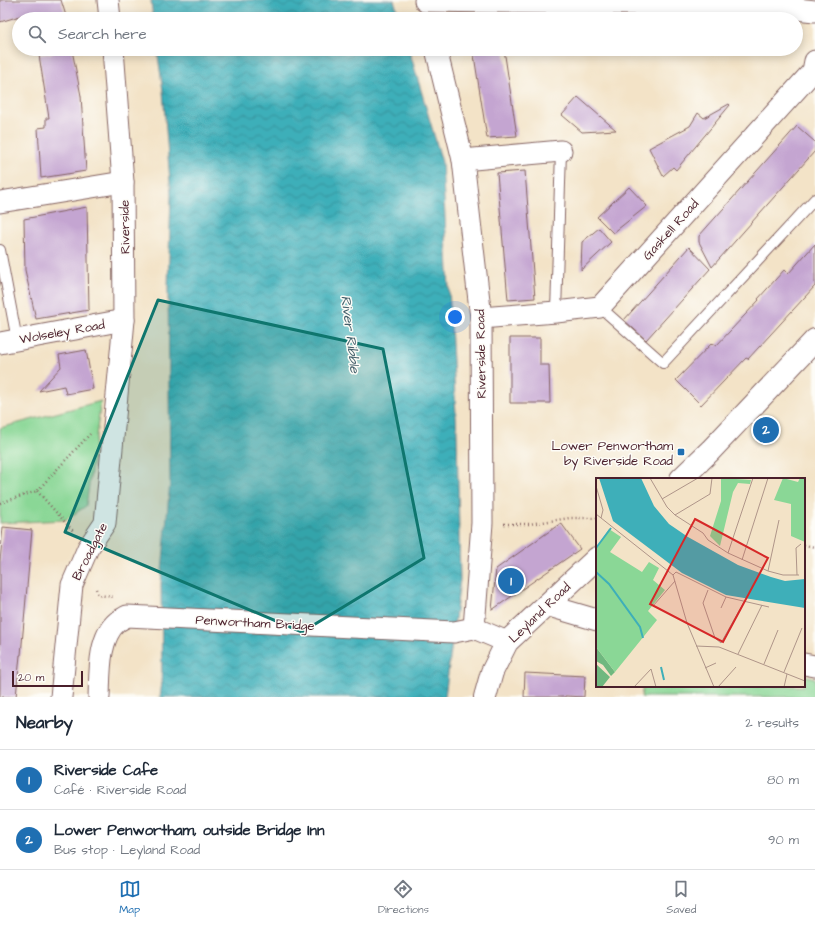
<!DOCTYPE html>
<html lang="en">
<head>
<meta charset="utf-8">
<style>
	body { margin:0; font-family:"Architects Daughter",sans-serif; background:#f2f2f3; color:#1f2937 }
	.scale { position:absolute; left:12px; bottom:10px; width:71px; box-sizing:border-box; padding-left:4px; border:2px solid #4a1f2b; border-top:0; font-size:11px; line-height:14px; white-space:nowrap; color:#4a1f2b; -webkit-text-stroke:3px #fdfcf7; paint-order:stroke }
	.you { position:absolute; left:455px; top:317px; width:14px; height:14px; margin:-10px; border:3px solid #fff; border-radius:50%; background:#1a73e8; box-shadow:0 0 0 6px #1a73e833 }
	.badge { display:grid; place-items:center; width:26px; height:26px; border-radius:50%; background:#1f6fb2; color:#fff; font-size:13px; font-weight:700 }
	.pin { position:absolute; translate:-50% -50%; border:2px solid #fff; box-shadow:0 1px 4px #0006 }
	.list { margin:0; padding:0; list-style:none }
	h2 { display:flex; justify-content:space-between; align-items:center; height:52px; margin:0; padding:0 16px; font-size:17px }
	h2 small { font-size:13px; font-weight:400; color:#747a83 }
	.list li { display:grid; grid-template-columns:26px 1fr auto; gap:12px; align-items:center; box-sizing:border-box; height:60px; padding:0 16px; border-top:1px solid #e0e1e3 }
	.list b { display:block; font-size:15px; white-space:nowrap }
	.list p { margin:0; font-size:13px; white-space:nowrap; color:#747a83 }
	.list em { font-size:13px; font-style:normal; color:#747a83 }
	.icon { flex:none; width:22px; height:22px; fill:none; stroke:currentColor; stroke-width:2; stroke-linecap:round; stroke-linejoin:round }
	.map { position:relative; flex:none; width:815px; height:697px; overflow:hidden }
	.search { position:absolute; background:#fff; box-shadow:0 2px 10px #0003; left:12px; right:12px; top:12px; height:44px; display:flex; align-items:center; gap:10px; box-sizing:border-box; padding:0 14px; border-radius:22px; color:#747a83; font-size:15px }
	.sheet { height:172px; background:#fff }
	nav { display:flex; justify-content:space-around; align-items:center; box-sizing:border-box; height:56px; border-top:1px solid #e0e1e3; background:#fff; font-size:11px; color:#747a83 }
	nav a { display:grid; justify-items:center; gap:2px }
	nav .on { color:#1f6fb2 }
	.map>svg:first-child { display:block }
	.green { fill:#8ad796; stroke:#6a7b60 }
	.water { fill:url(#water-waves); stroke:#446772 }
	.building { fill:#c4a5d1 }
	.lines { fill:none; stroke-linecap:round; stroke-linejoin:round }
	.lane-casing { stroke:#856462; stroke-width:12 }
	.street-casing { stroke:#856462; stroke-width:23 }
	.secondary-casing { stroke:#856462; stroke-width:24 }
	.path { stroke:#856462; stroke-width:2.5; stroke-dasharray:1 3; stroke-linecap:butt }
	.lane { stroke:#fff; stroke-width:10 }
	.street { stroke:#fff; stroke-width:21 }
	.secondary { stroke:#fff; stroke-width:22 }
	.marked { fill:#0f766e; fill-opacity:0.2; stroke:#0f766e; stroke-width:3; stroke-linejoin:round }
	.poi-dot { fill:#1f6fb2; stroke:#fdfcf7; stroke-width:1.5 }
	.labels { text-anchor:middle; stroke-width:3; stroke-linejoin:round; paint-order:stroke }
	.street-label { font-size:13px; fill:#4a1f2b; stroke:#fdfcf7 }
	.poi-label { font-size:13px; fill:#4a1f2b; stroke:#fdfcf7; text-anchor:end }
	.water-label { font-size:14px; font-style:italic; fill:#45606b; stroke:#fdfcf7 }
	.inset-river { fill:none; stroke:#3eafb9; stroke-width:2 }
	.inset-road { fill:none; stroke:#af9589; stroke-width:1 }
	.view { fill:#d62828; fill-opacity:0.15; stroke:#d62828; stroke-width:2 }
	.inset-edge { fill:none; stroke:#4a1f2b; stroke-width:2 }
</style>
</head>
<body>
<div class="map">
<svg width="815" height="697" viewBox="0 0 815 697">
	<defs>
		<pattern id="water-waves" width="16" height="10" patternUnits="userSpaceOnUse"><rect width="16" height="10" fill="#3eafb9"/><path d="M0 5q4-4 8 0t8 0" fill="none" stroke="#368e97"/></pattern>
	</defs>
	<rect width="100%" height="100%" fill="#fdfcf7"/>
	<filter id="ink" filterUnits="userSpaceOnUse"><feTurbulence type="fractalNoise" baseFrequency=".025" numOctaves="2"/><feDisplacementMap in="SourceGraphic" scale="8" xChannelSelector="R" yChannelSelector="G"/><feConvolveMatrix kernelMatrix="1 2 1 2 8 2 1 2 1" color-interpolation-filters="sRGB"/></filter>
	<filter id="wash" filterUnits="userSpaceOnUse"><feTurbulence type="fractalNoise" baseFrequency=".012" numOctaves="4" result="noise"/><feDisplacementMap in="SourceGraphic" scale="16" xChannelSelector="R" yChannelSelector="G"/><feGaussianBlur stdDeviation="0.9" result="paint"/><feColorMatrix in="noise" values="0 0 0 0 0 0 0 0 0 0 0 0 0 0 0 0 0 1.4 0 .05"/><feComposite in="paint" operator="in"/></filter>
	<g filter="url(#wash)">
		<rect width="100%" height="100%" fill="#f3e3c7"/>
		<g class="green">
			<path d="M101,401L86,506L65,520L0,523V428Z"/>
			<path d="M804,675L815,678V697H641L643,686H804Z"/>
		</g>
		<g class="water">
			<path d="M151,0H394L400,19H153Z"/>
			<path d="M157,49H409L442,162L457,433L460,580L445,697H160L162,682L161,583L170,482L168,287L171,195L163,91Z"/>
		</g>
		<g id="blocks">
			<g class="building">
				<path d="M0,0H61L67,19H32L30,13L0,22Z"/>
				<path d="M473,49H504L517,136L487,138Z"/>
				<path d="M72,50L81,96L86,171L41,178L38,128L46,127V118H49L39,55Z"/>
				<path d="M578,97L616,130L582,132L562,115Z"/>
				<path d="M729,104L730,105L676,170L673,167L663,176L649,148L690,126L698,113L704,118Z"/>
				<path d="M797,126L815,142V151L712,267L699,242V236Z"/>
				<path d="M525,171L535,298L508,300L497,173Z"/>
				<path d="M629,187L647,206L613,233L597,217Z"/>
				<path d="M87,207L89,310L36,319L25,270L24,219Z"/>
				<path d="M599,228L611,242L581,270L582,242Z"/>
				<path d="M815,244V286L748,359L746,358L701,405L676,380L712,343L716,346L759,300L758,299L784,270L788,274Z"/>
				<path d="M689,247L710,269L646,340L624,320Z"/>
				<path d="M510,338H540V365H549L550,403H510Z"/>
				<path d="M86,350L93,389L66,394L64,386L39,391L61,367L59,355Z"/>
				<path d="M561,523L580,549L492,610L496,569Z"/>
				<path d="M3,527L32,530L21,655H20L16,697H0V562Z"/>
				<path d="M525,673L585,676L584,697L565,696V697H524Z"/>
			</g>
		</g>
	</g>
	<g filter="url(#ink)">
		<use href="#blocks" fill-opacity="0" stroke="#856462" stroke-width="1"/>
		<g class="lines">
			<defs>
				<g id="lane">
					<path d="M0,250L17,340"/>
					<path d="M600,307L663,363L815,199"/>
					<path d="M556,312L561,151"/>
				</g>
				<g id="street">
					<path d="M108,0L110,19"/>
					<path d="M425,1L767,6L815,11"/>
					<path d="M436,49L463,160L481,318L482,523L474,628"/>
					<path d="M463,160L561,151"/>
					<path d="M0,202L123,182"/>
					<path d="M481,318L556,312L600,307L813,71L815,61"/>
					<path d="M0,343L124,320"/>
					<path d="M546,605L597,620"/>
					<path d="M474,628L507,642"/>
					<path d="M804,664L815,666"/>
					<path d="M61,697L72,585L88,548L105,523L124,320L123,182L113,49"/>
					<path d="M99,697C100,675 98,638 117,622C120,620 124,618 127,616L454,632L474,628"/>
				</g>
				<g id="secondary">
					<path d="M681,479L711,450L815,340"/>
					<path d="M485,697L492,672L507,642L597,558"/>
				</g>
			</defs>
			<use href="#lane" class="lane-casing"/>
			<use href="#street" class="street-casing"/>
			<use href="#secondary" class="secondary-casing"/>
			<g class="path">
				<path d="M37,491L73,531"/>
				<path d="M0,503L37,491L90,434"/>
				<path d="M504,524H529L570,518H597"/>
				<path d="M804,545L815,547"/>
				<path d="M96,589L98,595L114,597"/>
			</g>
			<use href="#lane" class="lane"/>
			<use href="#street" class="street"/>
			<use href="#secondary" class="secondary"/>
		</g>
	</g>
	<path class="marked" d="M158,300L383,349L424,558L302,632L65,532Z"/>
	<rect class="poi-dot" x="677" y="448" width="8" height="8" rx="2"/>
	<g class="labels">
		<g class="street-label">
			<text transform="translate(124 227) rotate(-91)" y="5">Riverside</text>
			<text transform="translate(670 229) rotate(-48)" y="5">Gaskell Road</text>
			<text transform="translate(62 331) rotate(-10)" y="5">Wolseley Road</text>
			<text transform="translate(480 354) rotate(-91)" y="5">Riverside Road</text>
			<text transform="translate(89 551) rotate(-63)" y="5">Broadgate</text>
			<text transform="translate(539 612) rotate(-44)" y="5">Leyland Road</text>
			<text transform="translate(255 622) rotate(3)" y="5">Penwortham Bridge</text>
		</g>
		<g class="poi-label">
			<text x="673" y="450">Lower Penwortham<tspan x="673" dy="15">by Riverside Road</tspan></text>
		</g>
		<g class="water-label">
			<text transform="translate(351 334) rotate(83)" y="5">River Ribble</text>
		</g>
	</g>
	<g transform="translate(596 478)">
		<rect width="209" height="209" fill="#f3e3c7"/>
		<path d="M0,169L19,194L15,198L7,187L0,183ZM0,186L14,199L6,209H0Z" fill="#6fb87f"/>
		<path d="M125,0L155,2L154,6L142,5L137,14L124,68L114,58L125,23ZM187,0L202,4L204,0H209V64L195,58V26L178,22ZM13,51L25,59L14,74L46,94L53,84L63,90L57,102L69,112L52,133L61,142L19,194L0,169V70Z" fill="#8ad796"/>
		<path d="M3,0H45L58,28L73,46L92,59L142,87L175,99L189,103L209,101V130L130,117L86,95L17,43Z" fill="#3eafb9"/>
		<path class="inset-river" d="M0,70L15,50M0,94L13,106L44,149L47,160M65,189L68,202"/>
		<path class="inset-road" d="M54,0L71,29L79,37L107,55L112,62L132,75L172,93L187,97H203M0,8L7,32L5,40M66,21L102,0M0,36L77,97L91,145L118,209M79,37L114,16L116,0M132,75L157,0M146,82L172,0M172,93L183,42M77,97L80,94L130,119L173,129M201,97L200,70L205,66M112,112L107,125L119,160L125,165M57,128L79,103M125,130L130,119M125,165L148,124M100,168L123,169L209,203M142,176L166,127M168,186L182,152M109,190L120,185M188,194L206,150M38,209L55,191L60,209M122,209L140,189M188,209L191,196"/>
		<path class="view" d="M99,41L172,80L127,164L54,126Z"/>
		<rect width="209" height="209" class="inset-edge"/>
	</g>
</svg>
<div class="scale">20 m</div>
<div class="you"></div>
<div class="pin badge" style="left:511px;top:581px">1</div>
<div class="pin badge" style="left:766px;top:430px">2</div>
<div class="search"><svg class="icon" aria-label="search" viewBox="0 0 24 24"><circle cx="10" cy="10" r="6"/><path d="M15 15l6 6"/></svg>Search here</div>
</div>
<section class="sheet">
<h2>Nearby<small>2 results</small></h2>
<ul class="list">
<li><span class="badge">1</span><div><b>Riverside Cafe</b><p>Café · Riverside Road</p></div><em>80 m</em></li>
<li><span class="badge">2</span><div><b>Lower Penwortham, outside Bridge Inn</b><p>Bus stop · Leyland Road</p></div><em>90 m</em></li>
</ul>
</section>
<nav>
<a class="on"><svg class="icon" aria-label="map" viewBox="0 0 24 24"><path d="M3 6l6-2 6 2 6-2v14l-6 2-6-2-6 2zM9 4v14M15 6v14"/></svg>Map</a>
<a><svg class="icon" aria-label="directions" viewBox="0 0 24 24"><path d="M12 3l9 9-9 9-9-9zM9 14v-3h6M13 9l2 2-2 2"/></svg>Directions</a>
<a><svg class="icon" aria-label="saved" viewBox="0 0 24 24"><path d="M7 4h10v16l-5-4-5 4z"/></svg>Saved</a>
</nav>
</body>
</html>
